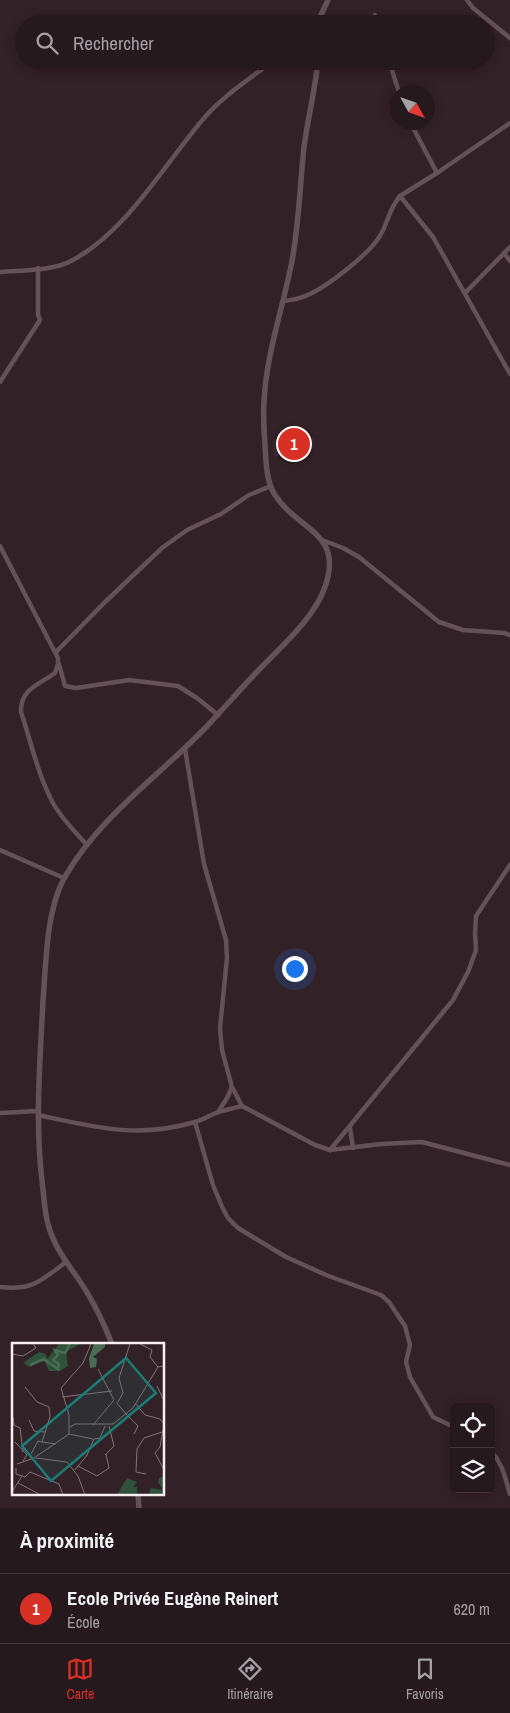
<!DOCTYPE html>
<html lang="fr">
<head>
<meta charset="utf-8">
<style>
	body { margin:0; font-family:"Archivo Narrow",sans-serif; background:#32262b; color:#f1f3f6 }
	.controls { position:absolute; right:15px; bottom:15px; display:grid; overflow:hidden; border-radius:8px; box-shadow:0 2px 12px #0003 }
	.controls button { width:45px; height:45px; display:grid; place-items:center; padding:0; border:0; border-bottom:1px solid #42383c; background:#26191e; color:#f1f3f6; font:25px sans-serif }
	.compass { position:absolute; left:390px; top:85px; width:45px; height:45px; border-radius:50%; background:#26191e; box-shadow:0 2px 12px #0003; rotate:130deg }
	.you { position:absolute; left:294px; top:968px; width:18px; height:18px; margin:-12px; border:4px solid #fff; border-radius:50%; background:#1a73e8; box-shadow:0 0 0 8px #1a73e833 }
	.badge { display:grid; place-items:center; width:32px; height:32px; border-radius:50%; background:#d93025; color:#fff; font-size:16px; font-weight:700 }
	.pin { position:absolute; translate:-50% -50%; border:2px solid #fff; box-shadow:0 1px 5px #0006 }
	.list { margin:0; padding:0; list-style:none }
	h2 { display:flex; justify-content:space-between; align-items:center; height:65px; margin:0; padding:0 20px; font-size:21px }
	h2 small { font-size:16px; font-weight:400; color:#a4a0a4 }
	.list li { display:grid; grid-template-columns:32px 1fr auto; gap:15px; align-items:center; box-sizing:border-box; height:70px; padding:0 20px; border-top:1px solid #42383c }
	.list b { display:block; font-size:19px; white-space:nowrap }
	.list p { margin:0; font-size:16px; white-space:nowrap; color:#a4a0a4 }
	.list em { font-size:16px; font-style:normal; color:#a4a0a4 }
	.icon { flex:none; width:28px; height:28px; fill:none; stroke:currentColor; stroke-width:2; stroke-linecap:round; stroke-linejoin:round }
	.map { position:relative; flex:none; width:510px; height:1508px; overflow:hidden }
	.search { position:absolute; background:#26191e; box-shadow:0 2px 12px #0003; left:15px; right:15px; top:15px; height:55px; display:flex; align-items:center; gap:12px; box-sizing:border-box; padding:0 18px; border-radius:28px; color:#a4a0a4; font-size:19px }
	.sheet { height:135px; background:#26191e }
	nav { display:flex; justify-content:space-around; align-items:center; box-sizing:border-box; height:70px; border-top:1px solid #42383c; background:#26191e; font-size:14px; color:#a4a0a4 }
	nav a { display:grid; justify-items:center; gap:2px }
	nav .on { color:#d93025 }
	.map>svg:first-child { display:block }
	.built { fill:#412832 }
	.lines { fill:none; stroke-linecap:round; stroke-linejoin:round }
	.minor { stroke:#645258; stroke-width:4.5 }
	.tertiary { stroke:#645258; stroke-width:5.5 }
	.inset-river { fill:none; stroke:#496d53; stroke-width:2.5 }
	.inset-road { fill:none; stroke:#837379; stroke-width:1 }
	.view { fill:#1b7c75; fill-opacity:0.15; stroke:#1b7c75; stroke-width:2.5 }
	.inset-edge { fill:none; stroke:#fbeef3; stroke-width:2.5 }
</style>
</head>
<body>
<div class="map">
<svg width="510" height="1508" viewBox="0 0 510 1508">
	<rect width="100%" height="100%" fill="#332128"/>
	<path class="built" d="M314,438L315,448L274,457L273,441Z"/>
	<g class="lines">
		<g class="minor">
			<path d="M467,0L473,8L510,38"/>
			<path d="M375,15L377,24"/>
			<path d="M313,24L321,15"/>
			<path d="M389,61L399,92"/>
			<path d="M437,173L510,123"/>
			<path d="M400,196L437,173L410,122"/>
			<path d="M504,253L510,261"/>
			<path d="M0,272C20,270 53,271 71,261C127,232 165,163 205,117C224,95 251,78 273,61"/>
			<path d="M465,293L510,247"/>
			<path d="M284,301C293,300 302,298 310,294C329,285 371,253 381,234C389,220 388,211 400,196L433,237L510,374"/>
			<path d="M0,382L40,320L38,315V268"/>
			<path d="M322,540L343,548L359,557L439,622L463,630L504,633L510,635"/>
			<path d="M0,546L58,658V664L55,673C40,684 20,689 21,712C31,742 38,775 53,803C62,819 75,832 87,845"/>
			<path d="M56,652L104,603L162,548L187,530L221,514L249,495L271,486"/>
			<path d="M59,664L65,686L76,688L129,680L178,686L197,698L218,715"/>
			<path d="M185,749L204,864L226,940L227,958L220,1028L222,1050L232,1087L242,1106L315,1145L330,1150L381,1144L422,1142L510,1165"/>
			<path d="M0,850L64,878"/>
			<path d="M218,1112L227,1098L232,1087"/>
			<path d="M0,1113L38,1111"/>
			<path d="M38,1115C94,1127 137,1139 195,1122C202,1120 209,1116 216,1113C225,1110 234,1108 242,1106"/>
			<path d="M195,1122L213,1185L223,1209L228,1218L238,1228L286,1257L326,1275L381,1295L389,1302L405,1326L410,1345L406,1362L410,1377L433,1417L454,1427"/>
			<path d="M350,1128L353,1148"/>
			<path d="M330,1150L453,1000L468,972L476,950L475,933L476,916L510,865"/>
			<path d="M0,1287C32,1291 42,1280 66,1262"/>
			<path d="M491,1451C503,1464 505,1478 510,1494"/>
		</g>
		<g class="tertiary">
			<path d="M320,24L321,15L328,0"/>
			<path d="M112,1344C104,1324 95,1304 83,1286C70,1266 54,1248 48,1224C44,1210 44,1195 42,1181C35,1122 40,1061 43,1001C46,964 46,908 66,875C102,814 162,774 209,724C224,708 238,692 253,676C277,650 313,621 325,587C344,532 298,531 275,495C266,481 266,461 265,445C264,431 263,417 264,402C266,355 283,308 292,261C299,223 300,185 304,147C308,118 315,90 318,61"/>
			<path d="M138,1494L139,1508"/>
		</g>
	</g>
	<g transform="translate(12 1343)">
		<rect width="152" height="152" fill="#332128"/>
		<path d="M47,1H68L54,9L56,23L48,28H37L33,19L28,18L18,24L11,20L27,9L34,11L35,16ZM152,133V152H137L139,145L151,147L146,139L147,135ZM115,135L125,139L121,144H125V152H105Z" fill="#2f523a"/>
		<path d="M82,1H93V4L81,14L85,16L84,24L78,25L77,15Z" fill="#496d53"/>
		<path class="inset-river" d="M18,22L32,16L46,26L47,21L41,17L46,12L43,7L53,10L58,1"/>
		<path class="inset-road" d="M128,1L140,7L138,14L146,24M0,11L11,13L24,5L21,1M145,43L153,60M13,44L25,59L37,64L38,74L30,99L44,101M50,54L100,48M104,59L114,71M106,59L111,50L107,35L118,1M123,60L133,72L148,76L152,81L148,104L143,110L151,125M114,71L126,83L122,91M1,74L2,82L8,85L11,109M17,77L22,88L33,89M81,82L102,57L86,26M58,84L63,81H101L121,65L146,24L153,23M57,91L81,96M3,99L15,112L11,118M19,111L26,98L30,99M93,112L102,103L97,83M24,115L55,119L66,133L73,152M5,121L22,115L57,91V72L49,45L71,20L79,1M66,123L85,133L97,125L94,111M4,125V131L13,134L18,129L47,141L51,152M63,127L75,112L82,96L88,95L93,83M134,131L124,129L125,106L132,95L150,89M6,140L29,152M0,149L10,133"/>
		<path class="view" d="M114,15L144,50L39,138L10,103Z"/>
		<rect width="152" height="152" class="inset-edge"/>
	</g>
</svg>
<div class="controls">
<button><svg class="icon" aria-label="locate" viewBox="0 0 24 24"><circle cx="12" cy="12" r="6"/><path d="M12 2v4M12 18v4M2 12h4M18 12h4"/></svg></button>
<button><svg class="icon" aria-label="layers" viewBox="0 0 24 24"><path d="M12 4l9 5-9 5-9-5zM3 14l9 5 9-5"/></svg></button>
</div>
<svg class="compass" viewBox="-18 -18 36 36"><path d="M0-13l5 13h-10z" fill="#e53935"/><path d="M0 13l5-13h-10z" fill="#a4a0a4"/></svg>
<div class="you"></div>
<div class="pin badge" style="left:294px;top:444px">1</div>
<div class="search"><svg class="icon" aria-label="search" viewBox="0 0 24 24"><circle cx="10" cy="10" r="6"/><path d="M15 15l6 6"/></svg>Rechercher</div>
</div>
<section class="sheet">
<h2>À proximité<small></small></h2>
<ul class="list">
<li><span class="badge">1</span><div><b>Ecole Privée Eugène Reinert</b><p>École</p></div><em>620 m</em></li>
</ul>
</section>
<nav>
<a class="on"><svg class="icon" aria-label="map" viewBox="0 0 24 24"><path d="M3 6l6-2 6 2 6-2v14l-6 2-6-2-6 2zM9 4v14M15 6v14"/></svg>Carte</a>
<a><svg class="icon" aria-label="directions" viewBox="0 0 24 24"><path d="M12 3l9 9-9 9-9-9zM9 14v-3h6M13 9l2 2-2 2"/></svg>Itinéraire</a>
<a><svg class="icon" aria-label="saved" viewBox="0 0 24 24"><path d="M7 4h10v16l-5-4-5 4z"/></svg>Favoris</a>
</nav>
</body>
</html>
